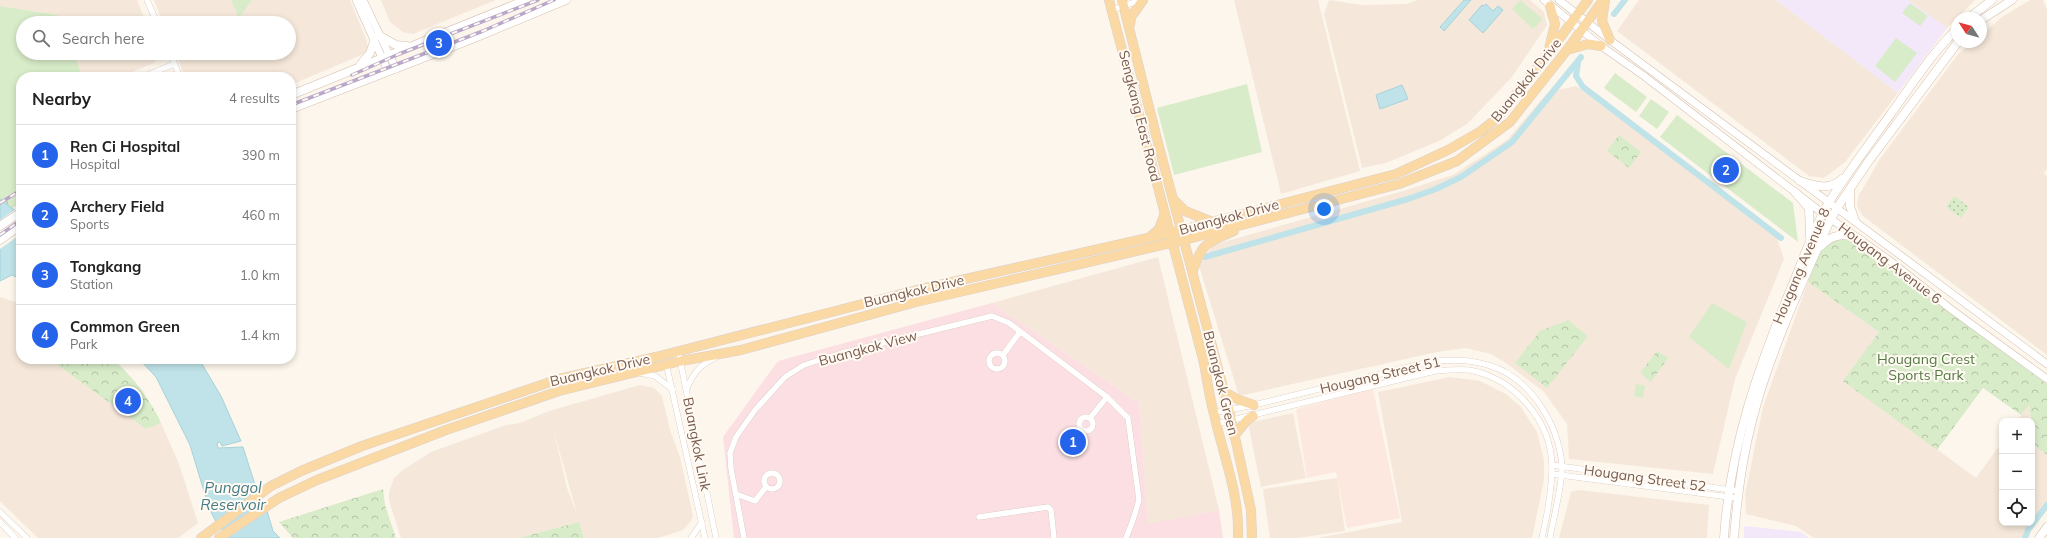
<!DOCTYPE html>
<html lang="en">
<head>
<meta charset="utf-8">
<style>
	body { margin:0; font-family:Mulish,sans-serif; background:#f2f2f2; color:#222 }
	.controls { position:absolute; right:12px; bottom:12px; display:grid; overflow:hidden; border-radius:8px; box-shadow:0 2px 6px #0003 }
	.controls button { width:36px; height:36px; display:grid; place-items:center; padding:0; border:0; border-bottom:1px solid #e0e0e0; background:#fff; color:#222; font:20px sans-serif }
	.compass { position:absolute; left:1951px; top:12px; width:36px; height:36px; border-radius:50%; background:#fff; box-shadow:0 2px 6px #0003; rotate:306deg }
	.you { position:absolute; left:1324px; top:209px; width:14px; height:14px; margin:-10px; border:3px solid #fff; border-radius:50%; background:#1a73e8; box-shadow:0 0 0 6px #1a73e833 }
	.badge { display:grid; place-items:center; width:26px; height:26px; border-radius:50%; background:#2563eb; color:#fff; font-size:13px; font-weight:700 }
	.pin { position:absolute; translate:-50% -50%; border:2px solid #fff; box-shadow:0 1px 4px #0006 }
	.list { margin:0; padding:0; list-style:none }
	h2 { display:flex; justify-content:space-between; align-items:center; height:52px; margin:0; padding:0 16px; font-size:17px }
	h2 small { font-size:13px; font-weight:400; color:#767676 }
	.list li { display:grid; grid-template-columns:26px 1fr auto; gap:12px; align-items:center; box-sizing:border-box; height:60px; padding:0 16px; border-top:1px solid #e0e0e0 }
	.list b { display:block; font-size:15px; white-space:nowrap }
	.list p { margin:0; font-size:13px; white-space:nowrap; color:#767676 }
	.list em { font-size:13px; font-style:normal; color:#767676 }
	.icon { flex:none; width:22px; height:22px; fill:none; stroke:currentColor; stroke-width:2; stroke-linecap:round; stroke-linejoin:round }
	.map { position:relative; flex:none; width:2047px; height:538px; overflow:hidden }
	.search { position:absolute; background:#fff; box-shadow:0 2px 6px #0003; left:16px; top:16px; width:280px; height:44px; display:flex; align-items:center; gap:10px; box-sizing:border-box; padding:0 14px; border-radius:22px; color:#767676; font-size:15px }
	.panel { position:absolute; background:#fff; box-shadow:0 2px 6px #0003; left:16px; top:72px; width:280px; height:292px; border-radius:16px }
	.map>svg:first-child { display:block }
	.residential { fill:#f5e8da; fill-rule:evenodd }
	.commercial { fill:#fde8e0 }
	.education { fill:#f3e8fa }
	.medical { fill:#fbdfe3 }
	.grass { fill:#d8ecc9 }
	.forest { fill:url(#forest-crowns) }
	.garden { fill:url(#garden-dots) }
	.water { fill:#bfe3e8; stroke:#a5d3da }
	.pier { fill:#fdf6ec }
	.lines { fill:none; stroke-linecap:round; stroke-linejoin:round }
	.canal { stroke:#bfe3e8; stroke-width:6 }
	.minor-casing { stroke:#d1beb0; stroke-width:6 }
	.tertiary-casing { stroke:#d1beb0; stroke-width:8 }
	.secondary-casing { stroke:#d6c0b0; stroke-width:9 }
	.primary-casing { stroke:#dad1cd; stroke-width:10 }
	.minor { stroke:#fff; stroke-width:5.5 }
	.tertiary { stroke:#fff; stroke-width:7 }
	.secondary { stroke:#fff; stroke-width:8 }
	.primary { stroke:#fbd9a5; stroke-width:9 }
	.rail-casing { stroke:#b9a8c9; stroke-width:3.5 }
	.rail { stroke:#fffaf3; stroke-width:2; stroke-dasharray:6; stroke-linecap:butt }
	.labels { text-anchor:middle; stroke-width:4; stroke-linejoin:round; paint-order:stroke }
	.street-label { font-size:14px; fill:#7a5c4d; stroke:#fffaf3 }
	.park-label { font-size:14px; fill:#537a41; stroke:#fffaf3 }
	.water-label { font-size:15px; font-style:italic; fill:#437c86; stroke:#fffaf3 }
</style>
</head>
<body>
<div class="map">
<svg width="2047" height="538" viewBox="0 0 2047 538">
	<defs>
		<pattern id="forest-crowns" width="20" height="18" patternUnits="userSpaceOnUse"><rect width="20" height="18" fill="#d8ecc9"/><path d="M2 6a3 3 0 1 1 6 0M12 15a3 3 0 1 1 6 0" fill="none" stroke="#b4c2a5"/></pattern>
		<pattern id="garden-dots" width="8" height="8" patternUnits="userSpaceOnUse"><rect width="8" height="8" fill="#d8ecc9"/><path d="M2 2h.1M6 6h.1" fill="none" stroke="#b4c2a5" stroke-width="1.8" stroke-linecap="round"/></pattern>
	</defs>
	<rect width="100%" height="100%" fill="#fdf6ec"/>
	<g class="residential">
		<path d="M0,0H137L146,23H61L58,15L0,6Z"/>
		<path d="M154,0H350L366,39L368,47L366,53L291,85V77H185L176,53H289V23H163Z"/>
		<path d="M381,0H496L413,34L403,32L390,22Z"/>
		<path d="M1234,0H1318L1360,171L1281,194Z"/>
		<path d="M1329,0L1362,5L1406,4L1418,0H1530L1544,12L1547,25L1512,77L1467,124L1439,141L1386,163L1362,168L1324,14Z"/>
		<path d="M1639,0H1776L1898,93L1845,162L1824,178L1809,176L1617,31Z"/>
		<path d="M1908,0H1975L1947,28Z"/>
		<path d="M2030,0H2043L2047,10V169L2044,173L2047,176V355L1863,216L1857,206L1859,195L1880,159L1959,53L1973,42H1981V35L2002,17Z"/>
		<path d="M73,53H158L159,56L154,63L120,77H83Z"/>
		<path d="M1576,86L1776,235L1784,259L1735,379L1713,474L1569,459L1567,424L1544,392L1506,363L1491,354L1466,348L1437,352L1239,396L1199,266L1213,245L1403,191L1453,175L1507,140L1548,92Z"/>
		<path d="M1158,257L1219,510L1148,525L1139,403L992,303Z"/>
		<path d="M1808,282L1879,332L1844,381L1976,478L2002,442V523H2032V427L2035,446L2047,455V506L2030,529L2027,538H1814L1796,526L1746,514L1745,495L1763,407Z"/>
		<path d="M0,297L21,304V359H49L146,429L161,423L179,464L198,523L178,538H38L0,501Z"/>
		<path d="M1450,377L1480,381L1506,394L1521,407L1537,432L1544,460V480L1532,538H1317L1402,522L1378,392Z"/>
		<path d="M640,385L654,388L662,396L670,430L680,457L693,516L691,521L683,530L658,538H584L579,522L518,538H401L389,501V492L394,478L403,470L431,452L506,425L520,423L549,411ZM553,428L577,514L567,488Z"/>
		<path d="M2029,404L2031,421H2017Z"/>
		<path d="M1293,413L1306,478L1261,487L1248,423Z"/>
		<path d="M1337,478L1345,531L1298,538H1270L1263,489Z"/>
		<path d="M1579,490L1709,505L1707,538H1559L1571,492Z"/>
	</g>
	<path class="commercial" d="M1373,389L1400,518L1347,528L1336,472L1307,478L1296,409Z"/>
	<g class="education">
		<path d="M1776,0H1908L1947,28L1898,93Z"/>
		<path d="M1744,526L1801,532L1809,538H1744Z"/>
	</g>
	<path class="medical" d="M992,303L1139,403L1148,524L1219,510L1223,538H734L723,437L778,361Z"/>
	<g class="grass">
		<path d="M231,0H252L239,18Z"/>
		<path d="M1520,0L1543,19L1533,29L1512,9Z"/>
		<path d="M1910,3L1928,16L1920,26L1902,13Z"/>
		<path d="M0,6L58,15L61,23H23V53H73L83,77H21V204H19L0,191Z"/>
		<path d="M1896,38L1917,53L1895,82L1875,66Z"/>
		<path d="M1615,73L1647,97L1636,112L1604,88Z"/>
		<path d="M1247,84L1262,152L1174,175L1157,108Z"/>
		<path d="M1651,99L1669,112L1657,129L1639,116Z"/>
		<path d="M1677,115L1793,203L1798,242L1660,137Z"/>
		<path d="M1712,303L1747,322L1729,369L1689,337Z"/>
		<path d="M1636,384L1645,386L1643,398L1634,396Z"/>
	</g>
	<g class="forest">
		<path d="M1619,135L1641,152L1629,168L1607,151Z"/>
		<path d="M0,191L19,204L0,216Z"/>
		<path d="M1838,238L1853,239L1911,284L2047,384V455L2035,446L2029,405L2021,415L1983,388L1937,450L1843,381L1879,332L1808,282L1820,251Z"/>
		<path d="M1568,320L1588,336L1547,388L1515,363L1540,331Z"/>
		<path d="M1657,351L1668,358L1651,382L1640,373Z"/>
		<path d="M49,359H113C133,377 150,399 161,423L146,429Z"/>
		<path d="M383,489L385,505L396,538H293L279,522Z"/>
		<path d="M579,522L584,538H518Z"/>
	</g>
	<path class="garden" d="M1954,196L1969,207L1961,218L1946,207Z"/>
	<g class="water">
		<path d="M1464,0H1471L1444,31L1440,27Z"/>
		<path d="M1486,4L1493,11L1498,6L1503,10L1483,33L1469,20L1482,5L1484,6Z"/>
		<path d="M1402,85L1408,99L1380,109L1376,95Z"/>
		<path d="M0,199L21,215V284L17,282L18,278L12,275L0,281Z"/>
		<path d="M139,359H199L221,396L241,441L222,446L220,442L217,443L218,448L243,447L259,497L267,511L273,531L280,538H229L216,522L209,508L190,445L156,377Z"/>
	</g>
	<path class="pier" d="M16,209L21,212V234L0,249V220Z"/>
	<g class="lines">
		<g class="canal">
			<path d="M1614,14L1625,0"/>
			<path d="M1578,62L1576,76L1583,87L1781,238"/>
			<path d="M1205,257L1408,199L1436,189L1461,177L1512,142L1581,57"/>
			<path d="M2025,538L2028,530L2047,505"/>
		</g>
		<defs>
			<g id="minor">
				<path d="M147,0L157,23"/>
				<path d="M1112,10L1141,0"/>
				<path d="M170,53L180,77"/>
				<path d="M143,77L174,64"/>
				<path d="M678,350L716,538"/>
				<circle cx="997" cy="361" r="8"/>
				<path d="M1003,355L1020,332"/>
				<path d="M666,363L705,538"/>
				<path d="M640,373L655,376L672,389"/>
				<path d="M687,388C694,372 700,365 715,358"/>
				<path d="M1213,413L1254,405L1433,361C1452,360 1469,359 1488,365C1530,377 1558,423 1562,465C1563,483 1553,519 1550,538"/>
				<circle cx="1086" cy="424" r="7"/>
				<path d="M1090,418L1107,397"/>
				<path d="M1216,424L1435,371C1446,370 1458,369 1469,370C1514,378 1551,420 1552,466C1552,489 1547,516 1542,538"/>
				<path d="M1552,465L1738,491"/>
				<circle cx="772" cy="481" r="8"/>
				<path d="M1552,474L1737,498"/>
				<path d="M736,494L755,501L766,487"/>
				<path d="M0,512L27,538"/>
				<path d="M979,517L1048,507L1051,510L1054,538"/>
				<path d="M0,522L15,538"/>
				<path d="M691,538L702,522"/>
				<path d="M744,538L731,469L730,453L736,437L755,410L785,377L804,365L842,353L992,316L1009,323L1107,397L1128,418L1139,500L1133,520L1126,538"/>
			</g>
			<g id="tertiary">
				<path d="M356,0L388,71"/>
				<path d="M363,0L396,69"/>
				<path d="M1544,0L1601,46L1644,76L1817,209L1889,260L1952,310L2047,379"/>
				<path d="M1559,0L1610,40L2047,364"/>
			</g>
			<g id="secondary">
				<path d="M1969,18L1992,0"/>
				<path d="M1981,20L2012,0"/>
				<path d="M378,35L396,45L407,46"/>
				<path d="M361,64L370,53L374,42"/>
				<path d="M291,95L526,0"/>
				<path d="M291,109L472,39L566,0"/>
				<path d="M1800,181C1816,186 1829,191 1842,179"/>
				<path d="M1850,190V206L1855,221"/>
				<path d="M1795,192L1809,208L1810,237"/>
				<path d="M0,226L21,212"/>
				<path d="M0,240L21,225"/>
				<path d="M1821,246C1833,233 1845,233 1861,240"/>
				<path d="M1724,538C1730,446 1759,364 1795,279C1805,253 1815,226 1829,202C1848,172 1869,144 1890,115C1911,86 1931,54 1957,29"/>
				<path d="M1734,538C1737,498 1742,459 1752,421C1769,354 1800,288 1828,225L1837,208L1868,162L1958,42"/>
				<path d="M2039,538L2047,527"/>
			</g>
			<g id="primary">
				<path d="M1109,0L1203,359C1207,377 1209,396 1214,414C1223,455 1240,495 1238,538"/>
				<path d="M1122,0L1158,143L1229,410L1251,510L1252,538"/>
				<path d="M1605,0L1602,21L1610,40"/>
				<path d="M1130,25L1131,17L1143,0"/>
				<path d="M1549,49L1555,24L1550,6"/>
				<path d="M1567,50L1588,44L1601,46"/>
				<path d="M1174,200L1185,211L1210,221"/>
				<path d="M1150,237L1159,229L1165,213"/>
				<path d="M1193,270C1203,241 1208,243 1234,231"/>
				<path d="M1223,391L1239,400L1254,405"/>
				<path d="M1234,436L1247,420L1253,416"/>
				<path d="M201,538L271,486L301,471L362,446L559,379L656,357L917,290L1170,233L1396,174L1448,150L1481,131L1496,119L1545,58L1588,0"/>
				<path d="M219,538L279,498L317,480L446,430L559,391L681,361L741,350L916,302L1184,240L1399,184L1457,161L1510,122L1567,50L1603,0"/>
			</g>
		</defs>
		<use href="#minor" class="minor-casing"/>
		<use href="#tertiary" class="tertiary-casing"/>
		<use href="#secondary" class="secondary-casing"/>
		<use href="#primary" class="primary-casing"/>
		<use href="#minor" class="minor"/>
		<use href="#tertiary" class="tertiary"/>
		<use href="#secondary" class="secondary"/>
		<use href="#primary" class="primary"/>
		<defs>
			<g id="rail">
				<path d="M352,75L399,54L538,0"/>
				<path d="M291,105L483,31L554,0"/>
				<path d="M0,203L21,190"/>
				<path d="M0,235L21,220"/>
			</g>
		</defs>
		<use href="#rail" class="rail-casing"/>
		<use href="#rail" class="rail"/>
	</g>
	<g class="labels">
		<g class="street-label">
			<text transform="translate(1526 80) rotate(-51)" y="5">Buangkok Drive</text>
			<text transform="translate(1140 116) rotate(76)" y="5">Sengkang East Road</text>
			<text transform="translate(1229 217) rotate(-15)" y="5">Buangkok Drive</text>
			<text transform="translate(1890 263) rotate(37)" y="5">Hougang Avenue 6</text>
			<text transform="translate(1801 266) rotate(-67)" y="5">Hougang Avenue 8</text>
			<text transform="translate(914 291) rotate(-13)" y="5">Buangkok Drive</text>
			<text transform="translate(868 348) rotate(-15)" y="5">Buangkok View</text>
			<text transform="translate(600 370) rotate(-13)" y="5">Buangkok Drive</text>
			<text transform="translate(1380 375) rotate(-13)" y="5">Hougang Street 51</text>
			<text transform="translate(1221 383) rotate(76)" y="5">Buangkok Green</text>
			<text transform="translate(697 444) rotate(79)" y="5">Buangkok Link</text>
			<text transform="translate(1645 478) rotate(8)" y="5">Hougang Street 52</text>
		</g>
		<g class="park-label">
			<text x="1926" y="364">Hougang Crest<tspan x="1926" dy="16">Sports Park</tspan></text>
		</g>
		<g class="water-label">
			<text x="233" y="493">Punggol<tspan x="233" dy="17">Reservoir</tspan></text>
		</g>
	</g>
</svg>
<div class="controls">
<button>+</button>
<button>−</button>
<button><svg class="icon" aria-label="locate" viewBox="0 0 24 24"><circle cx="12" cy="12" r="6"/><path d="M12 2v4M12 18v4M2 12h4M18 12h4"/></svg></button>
</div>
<svg class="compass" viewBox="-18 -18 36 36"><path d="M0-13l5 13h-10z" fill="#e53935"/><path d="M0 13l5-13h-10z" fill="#767676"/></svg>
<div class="you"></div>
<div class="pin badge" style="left:1073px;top:442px">1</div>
<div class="pin badge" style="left:1726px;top:170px">2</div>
<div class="pin badge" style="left:439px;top:43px">3</div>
<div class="pin badge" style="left:128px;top:401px">4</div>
<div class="search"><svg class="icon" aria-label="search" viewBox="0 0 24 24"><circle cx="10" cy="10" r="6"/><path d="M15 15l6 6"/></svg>Search here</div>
<section class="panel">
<h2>Nearby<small>4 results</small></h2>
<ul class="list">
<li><span class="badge">1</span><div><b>Ren Ci Hospital</b><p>Hospital</p></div><em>390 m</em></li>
<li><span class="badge">2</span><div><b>Archery Field</b><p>Sports</p></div><em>460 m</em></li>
<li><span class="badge">3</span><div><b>Tongkang</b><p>Station</p></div><em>1.0 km</em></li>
<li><span class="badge">4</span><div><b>Common Green</b><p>Park</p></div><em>1.4 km</em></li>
</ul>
</section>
</div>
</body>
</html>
